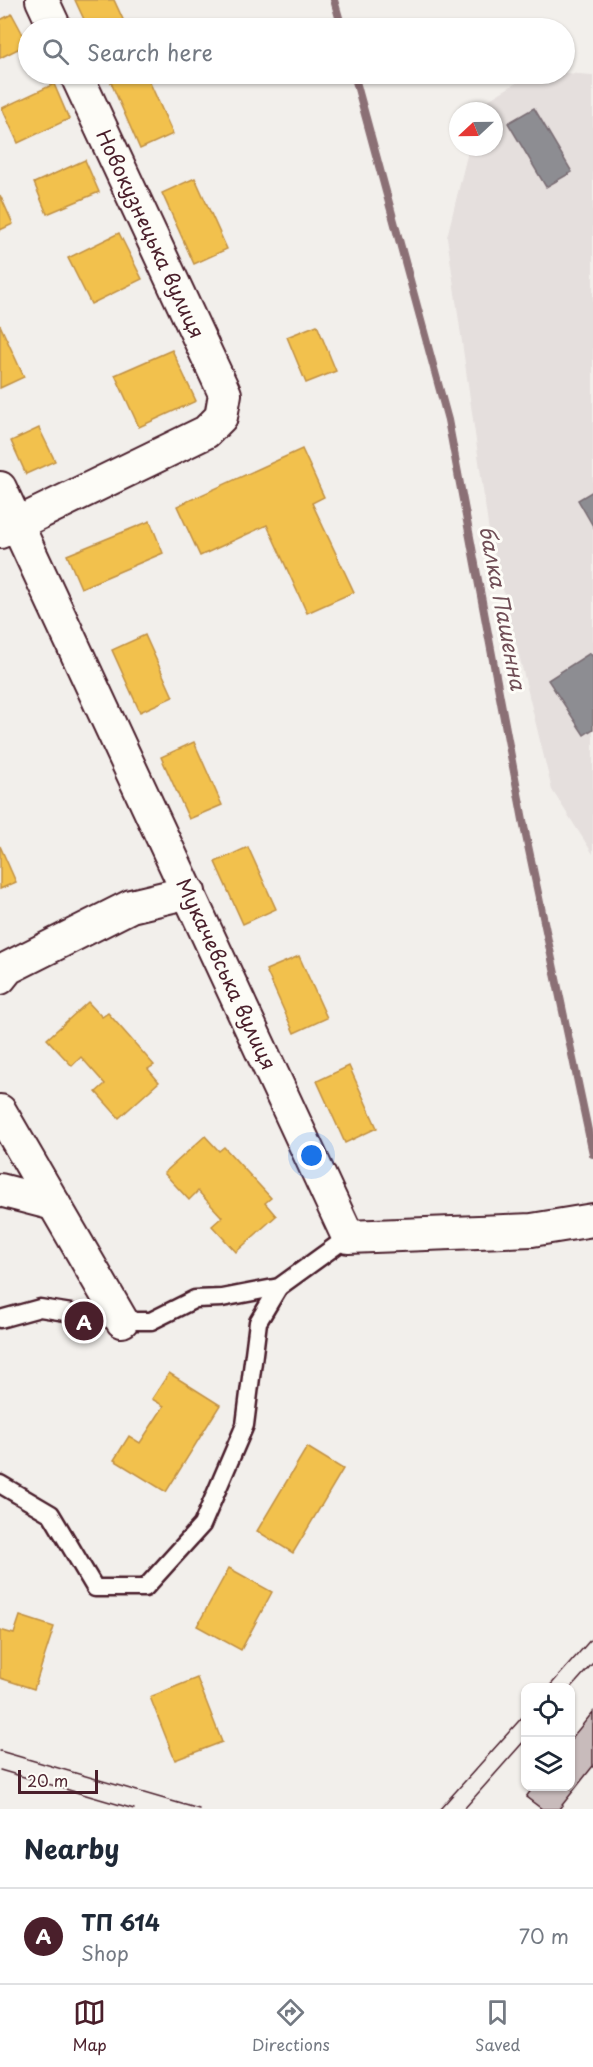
<!DOCTYPE html>
<html lang="en">
<head>
<meta charset="utf-8">
<style>
	body { margin:0; font-family:"Playpen Sans",sans-serif; background:#f2f2f3; color:#1f2937 }
	.controls { position:absolute; right:18px; bottom:18px; display:grid; overflow:hidden; border-radius:12px; box-shadow:0 2px 4px #0004 }
	.controls button { width:54px; height:54px; display:grid; place-items:center; padding:0; border:0; border-bottom:2px solid #e0e1e3; background:#fff; color:#1f2937; font:30px sans-serif }
	.compass { position:absolute; left:449px; top:102px; width:54px; height:54px; border-radius:50%; background:#fff; box-shadow:0 2px 4px #0004; rotate:248deg }
	.scale { position:absolute; left:18px; bottom:15px; width:80px; box-sizing:border-box; padding-left:6px; border:3px solid #4a1f2b; border-top:0; font-size:16px; line-height:21px; white-space:nowrap; color:#4a1f2b; -webkit-text-stroke:4px #fdfcf7; paint-order:stroke }
	.you { position:absolute; left:312px; top:1156px; width:21px; height:21px; margin:-15px; border:4px solid #fff; border-radius:50%; background:#1a73e8; box-shadow:0 0 0 9px #1a73e833 }
	.badge { display:grid; place-items:center; width:39px; height:39px; border-radius:50%; background:#4a1f2b; color:#fff; font-size:20px; font-weight:700 }
	.pin { position:absolute; translate:-50% -50%; border:3px solid #fff; box-shadow:0 2px 6px #0006 }
	.list { margin:0; padding:0; list-style:none }
	h2 { display:flex; justify-content:space-between; align-items:center; height:78px; margin:0; padding:0 24px; font-size:26px }
	h2 small { font-size:20px; font-weight:400; color:#747a83 }
	.list li { display:grid; grid-template-columns:39px 1fr auto; gap:18px; align-items:center; box-sizing:border-box; height:96px; padding:0 24px; border-top:2px solid #e0e1e3 }
	.list b { display:block; font-size:22px; white-space:nowrap }
	.list p { margin:0; font-size:20px; white-space:nowrap; color:#747a83 }
	.list em { font-size:20px; font-style:normal; color:#747a83 }
	.icon { flex:none; width:33px; height:33px; fill:none; stroke:currentColor; stroke-width:2; stroke-linecap:round; stroke-linejoin:round }
	.map { position:relative; flex:none; width:593px; height:1809px; overflow:hidden }
	.search { position:absolute; background:#fff; box-shadow:0 2px 4px #0004; left:18px; right:18px; top:18px; height:66px; display:flex; align-items:center; gap:15px; box-sizing:border-box; padding:0 21px; border-radius:33px; color:#747a83; font-size:22px }
	.sheet { height:174px; background:#fff }
	nav { display:flex; justify-content:space-around; align-items:center; box-sizing:border-box; height:84px; border-top:2px solid #e0e1e3; background:#fff; font-size:16px; color:#747a83 }
	nav a { display:grid; justify-items:center; gap:3px }
	nav .on { color:#4a1f2b }
	.map>svg:first-child { display:block }
	.built { fill:#e5dfdd }
	.homes { fill:#f2c14e; stroke:#c09044; stroke-width:1.5 }
	.industry { fill:#8d8d92; stroke:#796c73; stroke-width:1.5 }
	.lines { fill:none; stroke-linecap:round; stroke-linejoin:round }
	.stream { stroke:#8b6f75; stroke-width:8 }
	.building { fill:#c8bbbb; stroke:#4a1f2b; stroke-width:1.5 }
	.service-casing { stroke:#4a1f2b; stroke-width:21 }
	.minor-casing { stroke:#4a1f2b; stroke-width:36 }
	.service { stroke:#fdfcf7; stroke-width:16 }
	.minor { stroke:#fdfcf7; stroke-width:32 }
	.tram { stroke:#4a1f2b; stroke-width:1.5 }
	.labels { text-anchor:middle; stroke-width:6; stroke-linejoin:round; paint-order:stroke }
	.street-label { font-size:20px; fill:#4a1f2b; stroke:#fdfcf7 }
	.water-label { font-size:21px; font-style:italic; fill:#704e56; stroke:#fdfcf7 }
</style>
</head>
<body>
<div class="map">
<svg width="593" height="1809" viewBox="0 0 593 1809">
	<rect width="100%" height="100%" fill="#f2efeb"/>
	<filter id="ink" filterUnits="userSpaceOnUse"><feTurbulence type="fractalNoise" baseFrequency=".0167" numOctaves="2"/><feDisplacementMap in="SourceGraphic" scale="12" xChannelSelector="R" yChannelSelector="G"/><feConvolveMatrix kernelMatrix="1 2 1 2 8 2 1 2 1" color-interpolation-filters="sRGB"/></filter>
	<g filter="url(#ink)">
		<path class="built" d="M565,73L593,75V854L552,790L489,532L447,237L469,147H494V111H478L480,105L531,74Z"/>
		<g class="homes">
			<path d="M75,0H114L127,28H88Z"/>
			<path d="M12,14L28,44L0,58V20Z"/>
			<path d="M119,74H146L173,134L140,149L109,78Z"/>
			<path d="M54,84L69,119L18,143L2,108Z"/>
			<path d="M85,160L99,192L47,214L34,183Z"/>
			<path d="M195,178L227,249L194,264L162,193Z"/>
			<path d="M0,195L13,224L0,230Z"/>
			<path d="M119,233L142,279L91,304L68,258Z"/>
			<path d="M0,325L24,377L0,388Z"/>
			<path d="M317,325L336,371L306,383L287,337Z"/>
			<path d="M172,350L196,401L139,427L115,375Z"/>
			<path d="M39,428L55,461L26,474L11,441Z"/>
			<path d="M302,449L324,497L312,503L354,592L307,613L267,525L200,556L177,506Z"/>
			<path d="M150,521L163,553L81,588L67,555Z"/>
			<path d="M145,635L173,697L140,712L112,650Z"/>
			<path d="M194,742L222,805L189,819L161,757Z"/>
			<path d="M0,846L16,882L0,889Z"/>
			<path d="M248,847L276,909L243,924L215,862Z"/>
			<path d="M299,956L327,1018L294,1033L266,970Z"/>
			<path d="M88,1002L102,1017L108,1013L154,1065L148,1069L159,1082L119,1118L96,1092L105,1084L81,1057L72,1066L47,1039Z"/>
			<path d="M349,1066L377,1128L345,1143L317,1081Z"/>
			<path d="M205,1136L219,1151L224,1147L271,1198L265,1203L276,1216L236,1252L212,1226L222,1217L198,1191L189,1200L164,1173Z"/>
			<path d="M169,1373L220,1405L166,1492L114,1460L129,1436L140,1443L164,1406L152,1399Z"/>
			<path d="M307,1447L343,1469L293,1553L257,1531Z"/>
			<path d="M229,1568L272,1592L241,1650L197,1626Z"/>
			<path d="M20,1616L54,1627L34,1689L0,1678V1630L14,1634Z"/>
			<path d="M197,1678L222,1742L175,1760L150,1697Z"/>
		</g>
		<g class="industry">
			<path d="M534,108L572,172L546,187L508,123Z"/>
			<path d="M593,491V526L578,500Z"/>
			<path d="M590,653L593,657V729L584,735L548,680Z"/>
		</g>
		<g class="lines">
			<g class="stream">
				<path d="M334,0L342,28"/>
				<path d="M354,74L448,420L526,836L593,1154"/>
			</g>
		</g>
		<path class="building" d="M593,1712V1766L559,1809H542L526,1797L534,1786H570V1740Z"/>
		<g class="lines">
			<defs>
				<g id="service">
					<path d="M0,1319L40,1308L122,1321H151L195,1299L222,1298L279,1287L348,1237"/>
					<path d="M0,1484L51,1514L95,1588H145L202,1525L245,1425L258,1322L279,1287"/>
				</g>
				<g id="minor">
					<path d="M42,0L55,28"/>
					<path id="s1" d="M0,488L348,1237L532,1230L593,1220"/>
					<path d="M0,532L206,432L221,417L225,394L76,74"/>
					<path d="M0,978L8,968L131,906L189,892"/>
					<path d="M0,1111L122,1321"/>
					<path d="M0,1190L54,1204"/>
				</g>
			</defs>
			<use href="#service" class="service-casing"/>
			<use href="#minor" class="minor-casing"/>
			<use href="#service" class="service"/>
			<use href="#minor" class="minor"/>
			<g class="tram">
				<path d="M548,1688L593,1637"/>
				<path d="M570,1689L593,1663"/>
				<path d="M0,1751L199,1809"/>
				<path d="M0,1770L134,1809"/>
				<path d="M440,1809L526,1713"/>
				<path d="M464,1809L526,1739"/>
			</g>
		</g>
	</g>
	<g class="labels">
		<g class="street-label">
			<text transform="translate(150 234) rotate(65)" y="7">Новокузнецька вулиця</text>
			<text dy="7" stroke="none"><textPath href="#s1" startOffset="536">Мукачевська вулиця</textPath></text>
		</g>
		<g class="water-label">
			<text transform="translate(502 608) rotate(79)" y="7">балка Пашенна</text>
		</g>
	</g>
</svg>
<div class="controls">
<button><svg class="icon" aria-label="locate" viewBox="0 0 24 24"><circle cx="12" cy="12" r="6"/><path d="M12 2v4M12 18v4M2 12h4M18 12h4"/></svg></button>
<button><svg class="icon" aria-label="layers" viewBox="0 0 24 24"><path d="M12 4l9 5-9 5-9-5zM3 14l9 5 9-5"/></svg></button>
</div>
<svg class="compass" viewBox="-18 -18 36 36"><path d="M0-13l5 13h-10z" fill="#e53935"/><path d="M0 13l5-13h-10z" fill="#747a83"/></svg>
<div class="scale">20 m</div>
<div class="you"></div>
<div class="pin badge" style="left:84px;top:1321px">A</div>
<div class="search"><svg class="icon" aria-label="search" viewBox="0 0 24 24"><circle cx="10" cy="10" r="6"/><path d="M15 15l6 6"/></svg>Search here</div>
</div>
<section class="sheet">
<h2>Nearby<small></small></h2>
<ul class="list">
<li><span class="badge">A</span><div><b>ТП 614</b><p>Shop</p></div><em>70 m</em></li>
</ul>
</section>
<nav>
<a class="on"><svg class="icon" aria-label="map" viewBox="0 0 24 24"><path d="M3 6l6-2 6 2 6-2v14l-6 2-6-2-6 2zM9 4v14M15 6v14"/></svg>Map</a>
<a><svg class="icon" aria-label="directions" viewBox="0 0 24 24"><path d="M12 3l9 9-9 9-9-9zM9 14v-3h6M13 9l2 2-2 2"/></svg>Directions</a>
<a><svg class="icon" aria-label="saved" viewBox="0 0 24 24"><path d="M7 4h10v16l-5-4-5 4z"/></svg>Saved</a>
</nav>
</body>
</html>
